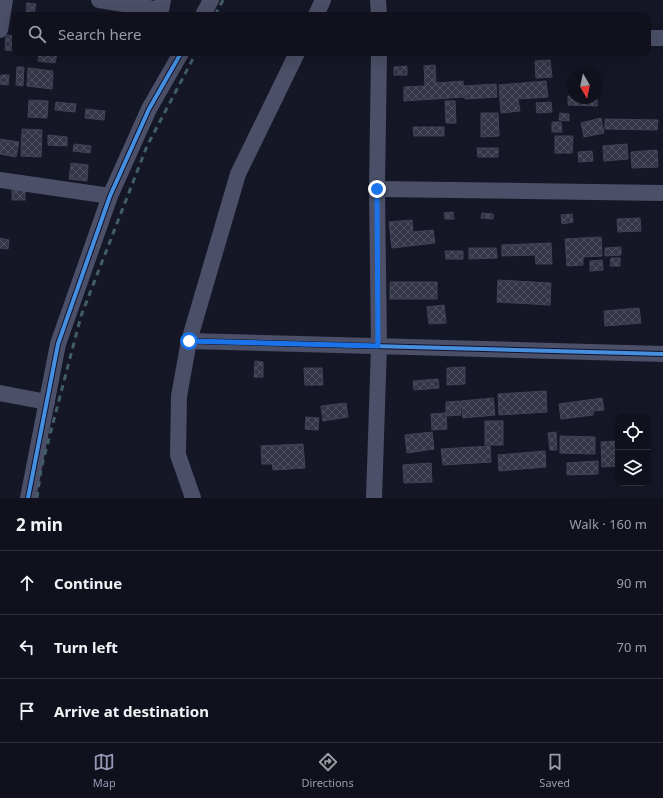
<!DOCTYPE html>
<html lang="en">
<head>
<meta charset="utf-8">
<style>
	body { margin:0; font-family:"Noto Sans",sans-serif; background:#191a25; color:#f1f3f6 }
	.controls { position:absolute; right:12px; bottom:12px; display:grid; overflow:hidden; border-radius:8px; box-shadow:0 4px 16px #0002 }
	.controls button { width:36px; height:36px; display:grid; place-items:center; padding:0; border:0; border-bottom:1px solid #30313b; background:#10111c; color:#f1f3f6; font:20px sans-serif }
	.compass { position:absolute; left:567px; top:68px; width:36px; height:36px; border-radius:50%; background:#10111c; box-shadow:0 4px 16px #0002; rotate:171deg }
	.stop { position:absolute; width:12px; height:12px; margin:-9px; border:3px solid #1a73e8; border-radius:50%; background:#fff }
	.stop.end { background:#1a73e8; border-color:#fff; box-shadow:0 1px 4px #0008 }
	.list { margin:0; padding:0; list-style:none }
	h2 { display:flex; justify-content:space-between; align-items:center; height:52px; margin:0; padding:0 16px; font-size:17px }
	h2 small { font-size:13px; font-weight:400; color:#9c9da3 }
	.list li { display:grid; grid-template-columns:26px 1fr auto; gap:12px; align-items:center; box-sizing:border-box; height:64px; padding:0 16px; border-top:1px solid #30313b }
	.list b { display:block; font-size:15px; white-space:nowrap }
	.list em { font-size:13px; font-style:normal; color:#9c9da3 }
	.icon { flex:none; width:22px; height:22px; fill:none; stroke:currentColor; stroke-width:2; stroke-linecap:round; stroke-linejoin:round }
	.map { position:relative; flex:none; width:663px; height:498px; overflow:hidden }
	.search { position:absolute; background:#10111c; box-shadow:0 4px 16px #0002; left:12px; right:12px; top:12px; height:44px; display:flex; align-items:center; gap:10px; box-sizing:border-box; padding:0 14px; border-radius:8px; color:#9c9da3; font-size:15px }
	.sheet { height:244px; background:#10111c }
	nav { display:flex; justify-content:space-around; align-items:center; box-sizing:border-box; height:56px; border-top:1px solid #30313b; background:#10111c; font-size:11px; color:#9c9da3 }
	nav a { display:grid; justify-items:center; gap:2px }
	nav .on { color:#9699b3 }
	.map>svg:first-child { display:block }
	.building { fill:url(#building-cross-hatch); stroke:#404259 }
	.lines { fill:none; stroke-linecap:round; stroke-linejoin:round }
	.street { stroke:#4b4f67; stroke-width:16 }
	.rail { stroke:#405d68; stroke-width:3; stroke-dasharray:6 5; stroke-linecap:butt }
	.cycleway-casing { stroke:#0f112c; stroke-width:6 }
	.cycleway { stroke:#468fdf; stroke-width:4 }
	.route { stroke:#1a73e8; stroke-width:5 }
</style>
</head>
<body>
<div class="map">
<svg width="663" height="498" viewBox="0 0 663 498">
	<defs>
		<pattern id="building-cross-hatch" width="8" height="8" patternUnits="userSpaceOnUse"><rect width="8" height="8" fill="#343647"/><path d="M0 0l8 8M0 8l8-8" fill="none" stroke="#515363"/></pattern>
	</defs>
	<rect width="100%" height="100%" fill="#151726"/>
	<g class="building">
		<path d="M27,3L36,4L34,15H26Z"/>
		<path d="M6,35L15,36V51L5,50Z"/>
		<path d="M39,53L57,54L55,63L38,61Z"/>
		<path d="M550,60L552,77L536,78L535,61Z"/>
		<path d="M435,65L436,83L463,81L464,97L404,101V87L425,86L424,66Z"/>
		<path d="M407,66V75H394V67Z"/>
		<path d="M17,67H24L23,86L16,85Z"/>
		<path d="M28,68L53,71L52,89L27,86Z"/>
		<path d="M1,75H9L8,85L0,84Z"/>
		<path d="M546,81L548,97L518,99L520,111L501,113L499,85Z"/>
		<path d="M496,84L497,97L465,99L464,86Z"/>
		<path d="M568,96H573V98L597,97V106L568,105Z"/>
		<path d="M29,100L48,101L47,118L28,117Z"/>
		<path d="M445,101H455L456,123H446Z"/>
		<path d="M56,102L76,104L75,112L55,110Z"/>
		<path d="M551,102L552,112L537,113L536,103Z"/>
		<path d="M86,109L105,111L104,120L85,118Z"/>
		<path d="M481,113H498L499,136L481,137Z"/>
		<path d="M560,113L569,114V121L559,120Z"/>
		<path d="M601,118L604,133L584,137L581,123Z"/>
		<path d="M605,119L658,120L657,130L605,129Z"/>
		<path d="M552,122H561L562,132H552Z"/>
		<path d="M413,127H444V136H414Z"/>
		<path d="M22,129L42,130L41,157L21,156Z"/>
		<path d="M48,135L67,137V146L48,145Z"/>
		<path d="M555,136H573L572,153H555Z"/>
		<path d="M0,139L19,142L16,157L0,154Z"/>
		<path d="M74,144L91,146L90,153L73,151Z"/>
		<path d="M627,144L628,159L604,161L603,146Z"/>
		<path d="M477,148H498V157H478Z"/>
		<path d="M657,150L658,167L632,168L631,152Z"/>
		<path d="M592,151L593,161L579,162L578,152Z"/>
		<path d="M71,163L88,165L87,181L69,179Z"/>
		<rect x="12" y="190" width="13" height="10"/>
		<path d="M453,212L454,219H445L444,213Z"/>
		<path d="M482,213L493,214V219L481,218Z"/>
		<path d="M572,214L573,222L562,224L561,215Z"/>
		<path d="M640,218L641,231L618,232L617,219Z"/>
		<path d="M412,220L413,232L433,230L435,243L392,248L389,222Z"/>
		<path d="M601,237L602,256L583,257V265L567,266L565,239Z"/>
		<path d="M0,238L9,240L8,249L0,248Z"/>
		<path d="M551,243L552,264H536L535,255L502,256V245Z"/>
		<path d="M621,247V255L605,256V248Z"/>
		<path d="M469,248H496L497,258L469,259Z"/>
		<path d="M445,251H463V259H446Z"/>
		<path d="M611,258H620V266H610Z"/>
		<path d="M602,260L603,270L590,271V261Z"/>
		<path d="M498,280L551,283L550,305L497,302Z"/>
		<rect x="390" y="282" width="47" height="17"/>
		<path d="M444,305L446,323L429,324L427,307Z"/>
		<path d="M639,308L641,323L605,326L604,311Z"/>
		<path d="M255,361L263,362V377H254Z"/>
		<path d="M465,367V384L447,385V368Z"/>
		<path d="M304,368H322L323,385H305Z"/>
		<path d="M438,379L439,388L414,390L413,381Z"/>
		<path d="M546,391L547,412L499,415L498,394Z"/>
		<path d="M493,398L495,415L463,418L461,401Z"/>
		<path d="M602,398L604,410L593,411V415L561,419L559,404Z"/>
		<path d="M460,401L461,415L446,416V402Z"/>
		<path d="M346,403L348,417L323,421L321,406Z"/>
		<path d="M446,413L447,429L432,430L431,414Z"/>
		<path d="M306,417L319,418L318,430L305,429Z"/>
		<rect x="485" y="421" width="18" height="24"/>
		<path d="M432,432L434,449L407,453L405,435Z"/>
		<path d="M556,432L557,450H550L548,433Z"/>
		<path d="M560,436L595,437V454L560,453Z"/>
		<path d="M618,441V466L602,467L601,442Z"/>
		<path d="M303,444L305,468L273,470L272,464H262L261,446Z"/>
		<path d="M490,446L491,462L443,465L441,449Z"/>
		<path d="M545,451L546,467L499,471L498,455Z"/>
		<path d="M598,461V474L567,475V463Z"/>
		<path d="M431,463L432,482L404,483L403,465Z"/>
	</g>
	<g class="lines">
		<g class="street">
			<path d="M99,0L161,10L163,0"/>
			<path d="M378,0L379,15"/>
			<path d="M203,15L211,0"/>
			<path d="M316,15L323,0"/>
			<path d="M0,30L5,0"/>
			<path d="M648,38H663"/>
			<path d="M0,180L110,196"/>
			<path d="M377,189L663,193"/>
			<path d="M189,341L663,354"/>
			<path d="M0,393L47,402"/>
			<path d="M28,498L58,344L110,196L149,109L181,53"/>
			<path d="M193,498L178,455L179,396L189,341L238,174L297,53"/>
			<path d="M374,498L379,346L377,189L379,53"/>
		</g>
		<g class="rail">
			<path d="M215,15L223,0"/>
			<path d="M37,498L41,469L81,316L147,146L196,53"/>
		</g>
		<defs>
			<g id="cycleway">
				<path d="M189,341L663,354"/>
				<path d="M28,498L58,344L110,196L149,109L181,53"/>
			</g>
		</defs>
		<use href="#cycleway" class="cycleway-casing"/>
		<use href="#cycleway" class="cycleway"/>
	</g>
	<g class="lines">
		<path class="route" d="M189,341L378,346L377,189"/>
	</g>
</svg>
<div class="controls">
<button><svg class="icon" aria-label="locate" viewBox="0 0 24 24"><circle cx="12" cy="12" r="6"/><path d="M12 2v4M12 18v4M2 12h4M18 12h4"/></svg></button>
<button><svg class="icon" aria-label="layers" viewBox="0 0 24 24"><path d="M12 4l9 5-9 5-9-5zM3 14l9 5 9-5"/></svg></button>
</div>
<svg class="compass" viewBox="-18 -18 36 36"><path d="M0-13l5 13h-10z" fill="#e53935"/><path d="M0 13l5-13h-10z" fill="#9c9da3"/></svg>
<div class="stop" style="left:189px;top:341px"></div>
<div class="stop end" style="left:377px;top:189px"></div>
<div class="search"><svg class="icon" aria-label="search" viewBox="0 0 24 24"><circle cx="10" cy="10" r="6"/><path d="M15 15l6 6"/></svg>Search here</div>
</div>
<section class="sheet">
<h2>2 min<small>Walk · 160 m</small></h2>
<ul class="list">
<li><svg class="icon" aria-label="ahead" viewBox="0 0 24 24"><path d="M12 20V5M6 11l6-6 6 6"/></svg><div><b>Continue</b></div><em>90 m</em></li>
<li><svg class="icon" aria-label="left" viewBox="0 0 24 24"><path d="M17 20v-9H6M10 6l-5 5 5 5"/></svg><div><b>Turn left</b></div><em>70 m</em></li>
<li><svg class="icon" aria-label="arrive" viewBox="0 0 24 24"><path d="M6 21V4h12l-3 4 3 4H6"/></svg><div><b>Arrive at destination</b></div></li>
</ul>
</section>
<nav>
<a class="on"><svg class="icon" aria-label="map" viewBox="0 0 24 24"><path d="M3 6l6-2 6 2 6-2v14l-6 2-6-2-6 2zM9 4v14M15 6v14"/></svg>Map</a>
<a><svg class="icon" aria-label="directions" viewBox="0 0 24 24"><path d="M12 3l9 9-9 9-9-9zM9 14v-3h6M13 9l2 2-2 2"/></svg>Directions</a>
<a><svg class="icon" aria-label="saved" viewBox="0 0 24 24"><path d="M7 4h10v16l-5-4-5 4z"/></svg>Saved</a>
</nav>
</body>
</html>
